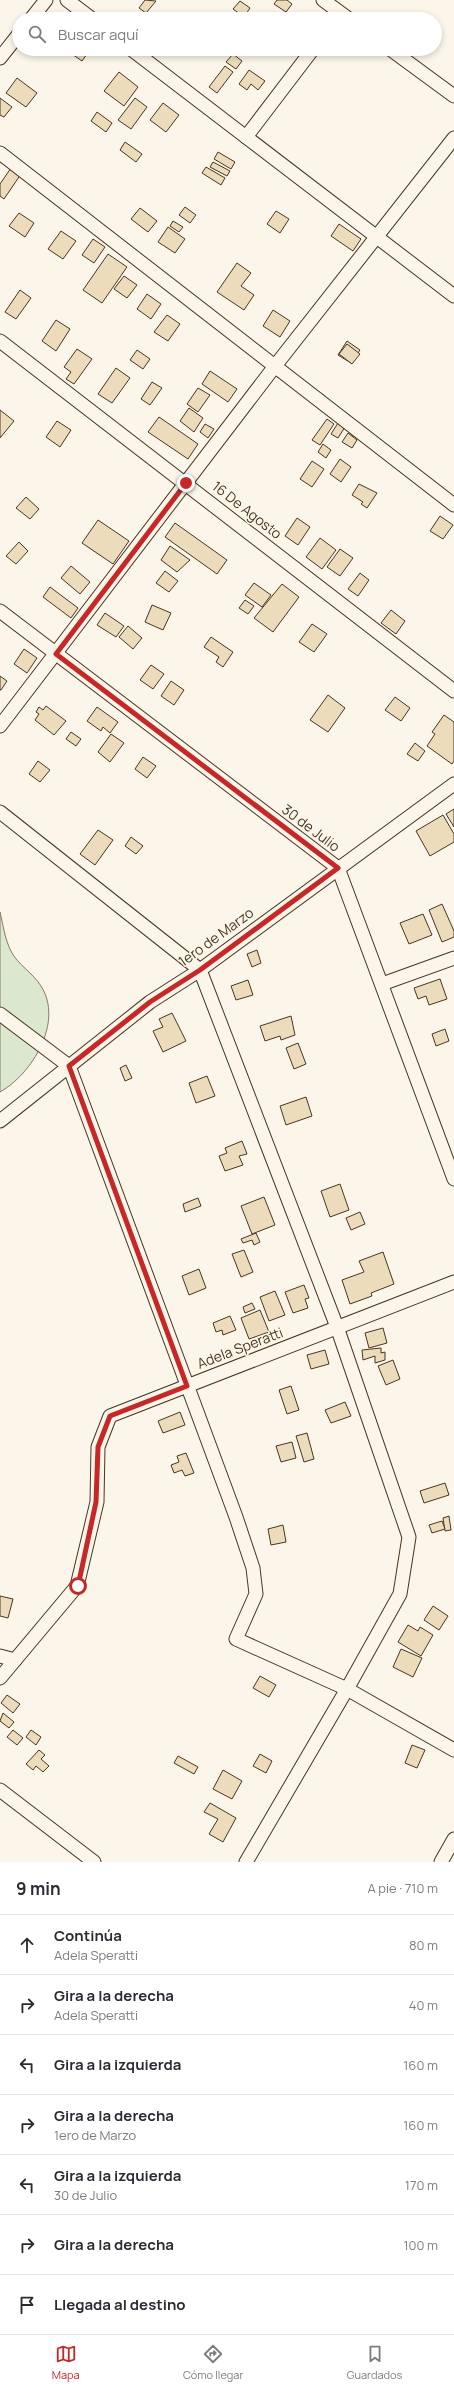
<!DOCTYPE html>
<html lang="es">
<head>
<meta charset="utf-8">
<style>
	body { margin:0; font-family:Manrope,sans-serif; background:#f2f2f3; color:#2b2b33 }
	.stop { position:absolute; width:12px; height:12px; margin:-9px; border:3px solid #c62828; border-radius:50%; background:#fff }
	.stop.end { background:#c62828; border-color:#fff; box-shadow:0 1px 4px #0008 }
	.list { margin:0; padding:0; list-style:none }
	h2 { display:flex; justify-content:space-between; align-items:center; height:52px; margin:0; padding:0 16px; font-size:17px }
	h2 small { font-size:13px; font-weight:400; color:#7c7c81 }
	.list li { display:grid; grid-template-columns:26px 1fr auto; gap:12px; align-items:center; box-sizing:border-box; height:60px; padding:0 16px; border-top:1px solid #e1e1e2 }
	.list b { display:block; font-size:15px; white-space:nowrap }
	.list p { margin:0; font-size:13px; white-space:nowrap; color:#7c7c81 }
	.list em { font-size:13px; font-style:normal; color:#7c7c81 }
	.icon { flex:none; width:22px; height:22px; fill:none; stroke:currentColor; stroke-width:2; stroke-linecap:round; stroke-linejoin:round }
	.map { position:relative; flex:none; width:454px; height:1862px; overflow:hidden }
	.search { position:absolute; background:#fff; box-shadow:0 2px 6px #0003; left:12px; right:12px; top:12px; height:44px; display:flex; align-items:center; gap:10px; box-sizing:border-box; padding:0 14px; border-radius:22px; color:#7c7c81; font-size:15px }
	.sheet { height:472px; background:#fff }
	nav { display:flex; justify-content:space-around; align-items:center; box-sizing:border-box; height:56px; border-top:1px solid #e1e1e2; background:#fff; font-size:11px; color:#7c7c81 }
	nav a { display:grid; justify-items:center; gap:2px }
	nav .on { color:#c62828 }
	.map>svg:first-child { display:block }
	.green { fill:#dce7d0; stroke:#887966 }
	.building { fill:#ecdcbc; stroke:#4a3520 }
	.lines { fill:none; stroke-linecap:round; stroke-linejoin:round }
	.minor-casing { stroke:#4a3520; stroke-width:15 }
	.minor { stroke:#fbf6e9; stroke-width:13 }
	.route { stroke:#c62828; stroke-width:5 }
	.labels { text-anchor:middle; stroke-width:3; stroke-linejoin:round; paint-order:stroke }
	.street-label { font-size:14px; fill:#4a3520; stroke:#fbf6e9 }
</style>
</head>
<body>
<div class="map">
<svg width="454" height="1862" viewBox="0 0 454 1862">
	<rect width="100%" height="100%" fill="#fbf6e9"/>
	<path class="green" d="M0,912C3,924 5,940 11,951C17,964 33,973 41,986C64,1022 32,1074 0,1092Z"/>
	<g class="building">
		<path d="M145,0L156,1L146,13L139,8Z"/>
		<path d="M277,0H287L292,4L286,12L274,4Z"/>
		<path d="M240,1L250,8L244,17L233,9Z"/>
		<path d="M72,49H83L82,51L87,54L82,61L69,52Z"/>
		<path d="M233,54L242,61L236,69L226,62Z"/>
		<path d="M225,66L233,72L217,93L209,87Z"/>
		<path d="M249,70L265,81L258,90L251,84L247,90L239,84Z"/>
		<path d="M119,72L138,87L124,106L104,91Z"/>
		<path d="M17,78L37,93L26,107L6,93Z"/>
		<path d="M0,98L12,107L4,117L0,115Z"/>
		<path d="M135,98L147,107L131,129L118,120Z"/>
		<path d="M163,103L179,115L166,132L150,120Z"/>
		<path d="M97,112L112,123L106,132L91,121Z"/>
		<path d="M125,142L142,154L136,162L120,150Z"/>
		<path d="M218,152L235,162L231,169L214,159Z"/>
		<path d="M213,162L230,171L227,176L210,167Z"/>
		<path d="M206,167L225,178L221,185L202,173Z"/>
		<path d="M11,168L21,174L4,199L0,196V184Z"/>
		<path d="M185,207L196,215L190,223L179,215Z"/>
		<path d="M140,208L157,221L148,232L131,219Z"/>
		<path d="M276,211L289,219L280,233L267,224Z"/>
		<path d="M19,213L34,223L25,237L9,226Z"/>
		<path d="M173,221L183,227L179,232L170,226Z"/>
		<path d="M339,224L361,239L353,251L331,236Z"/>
		<path d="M168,227L185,239L175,253L158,242Z"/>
		<path d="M61,231L76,241L63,259L48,249Z"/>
		<path d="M93,239L105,247L94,263L82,255Z"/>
		<path d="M108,254L127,267L102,303L83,290Z"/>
		<path d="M237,263L251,273L241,286L254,295L244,310L217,292Z"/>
		<path d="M124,276L137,285L127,298L114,289Z"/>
		<path d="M20,290L31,298L16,319L5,312Z"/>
		<path d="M147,294L161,304L151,319L137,309Z"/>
		<path d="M273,310L290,321L280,337L263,326Z"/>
		<path d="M167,315L180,324L168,341L154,332Z"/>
		<path d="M56,320L70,329L56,351L42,341Z"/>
		<path d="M347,341L360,350L351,363L338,355Z"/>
		<path d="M347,344L360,354L352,364L339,354Z"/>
		<path d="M77,349L92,359L74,384L66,379L71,372L64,367Z"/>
		<path d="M137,350L150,359L143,369L130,360Z"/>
		<path d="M116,368L130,378L112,403L98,394Z"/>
		<path d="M210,371L237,389L228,402L202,384Z"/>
		<path d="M152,382L162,388L150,405L141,399Z"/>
		<path d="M198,388L210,395L198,412L187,404Z"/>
		<path d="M189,408L203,418L194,432L180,421Z"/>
		<path d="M0,410L14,421L0,438Z"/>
		<path d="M159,417L198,444L188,459L148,432Z"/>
		<path d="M327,419L334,424L320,445L312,440Z"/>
		<path d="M57,421L71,430L60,447L46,437Z"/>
		<path d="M338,423L345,427L338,438L331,434Z"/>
		<path d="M205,424L214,429L208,438L200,432Z"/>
		<path d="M348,433L357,440L352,448L342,442Z"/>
		<path d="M323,444L331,450L326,458L318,452Z"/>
		<path d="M340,459L351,467L341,482L330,474Z"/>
		<path d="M312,461L324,469L312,487L300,479Z"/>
		<path d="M359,484L377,493L367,508L361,504L363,502L352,495Z"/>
		<path d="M26,497L39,509L30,519L16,508Z"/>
		<path d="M440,516L453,525L443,539L430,531Z"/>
		<path d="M297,518L310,527L298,545L285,536Z"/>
		<path d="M98,520L129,541L113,564L82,543Z"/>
		<path d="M175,523L227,560L217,574L165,537Z"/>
		<path d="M320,538L336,550L322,569L306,557Z"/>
		<path d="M19,542L28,551L16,564L6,556Z"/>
		<path d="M170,546L190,560L177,572L161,560Z"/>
		<path d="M340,549L353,558L340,576L327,567Z"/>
		<path d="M71,566L90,582L80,594L61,578Z"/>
		<path d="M165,571L178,581L169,592L156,583Z"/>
		<path d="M360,573L369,580L358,596L348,589Z"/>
		<path d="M254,583L271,595L262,607L245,595Z"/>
		<path d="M282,584L299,597L273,632L254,618Z"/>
		<path d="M50,587L78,608L71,618L43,597Z"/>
		<path d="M245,600L254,606L248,614L239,608Z"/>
		<path d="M152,605L171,613L163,630L145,622Z"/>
		<path d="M391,610L405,621L396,634L381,623Z"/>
		<path d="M105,613L124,626L116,637L97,625Z"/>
		<path d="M312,624L327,634L314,652L299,642Z"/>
		<path d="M128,626L142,638L133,649L119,637Z"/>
		<path d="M211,637L233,652L223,667L216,662L219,657L204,647Z"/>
		<path d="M24,649L37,658L27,673L14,664Z"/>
		<path d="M151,665L164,674L153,689L140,680Z"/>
		<path d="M0,676L7,681L1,690H0Z"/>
		<path d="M171,681L184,690L174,705L161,696Z"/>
		<path d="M328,695L345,708L328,732L310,720Z"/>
		<path d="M395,697L410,708L401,721L385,710Z"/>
		<path d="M46,706L66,721L54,735L35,720L39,714L36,712L39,707L43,710Z"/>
		<path d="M97,707L118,722L110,733L103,727L101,731L87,721Z"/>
		<path d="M444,715L454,722V761L452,764L427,746L435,734L432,732Z"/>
		<path d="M71,732L81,739L76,746L66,739Z"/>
		<path d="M111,734L124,743L110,762L98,752Z"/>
		<path d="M415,743L425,751L418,761L407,754Z"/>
		<path d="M143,757L156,766L147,778L135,769Z"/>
		<path d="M38,761L50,770L40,782L29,774Z"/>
		<path d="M454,809V827L446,814Z"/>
		<path d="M443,815L454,834V842L430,856L416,831Z"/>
		<path d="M98,830L113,840L95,865L80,854Z"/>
		<path d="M131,837L143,846L136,854L125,846Z"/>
		<path d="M442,904L454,931V937L442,942L429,910Z"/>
		<path d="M423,914L432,935L409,944L400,923Z"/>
		<path d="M257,950L261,963L252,967L247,954Z"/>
		<path d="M440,979L447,999L429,1005L426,996L418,999L414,988Z"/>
		<path d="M248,980L253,995L236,1000L231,986Z"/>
		<path d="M172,1013L186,1041L163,1052L153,1031L163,1027L159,1019Z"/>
		<path d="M291,1016L295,1035L281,1040L280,1036L265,1041L260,1026Z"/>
		<path d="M445,1029L449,1041L436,1046L432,1034Z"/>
		<path d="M298,1043L306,1064L294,1069L286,1048Z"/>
		<path d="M126,1065L132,1078L125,1081L120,1068Z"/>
		<path d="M207,1076L215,1096L196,1103L189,1083Z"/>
		<path d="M306,1097L312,1116L286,1125L280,1106Z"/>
		<path d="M242,1141L247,1154L239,1156L243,1165L225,1171L219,1156L227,1153L225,1148Z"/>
		<path d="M340,1184L349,1210L330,1217L321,1191Z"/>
		<path d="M264,1197L275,1225L252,1234L241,1206Z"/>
		<path d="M198,1198L201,1206L185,1212L183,1204Z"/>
		<path d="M360,1212L365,1224L351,1230L346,1218Z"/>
		<path d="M256,1233L260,1242L254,1245L252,1240L243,1243L241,1239Z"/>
		<path d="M244,1250L253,1272L241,1277L232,1254Z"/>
		<path d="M383,1252L394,1284L371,1293L372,1296L350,1304L342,1280L364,1272L359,1261Z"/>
		<path d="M199,1269L206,1288L189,1295L182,1276Z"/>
		<path d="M304,1285L309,1298L305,1299L308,1308L293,1313L285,1292Z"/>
		<path d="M275,1291L285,1315L269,1321L260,1297Z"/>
		<path d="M252,1303L255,1309L245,1313L243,1307Z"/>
		<path d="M260,1310L269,1332L249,1339L241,1318Z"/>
		<path d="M230,1316L236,1330L223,1335L222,1330L216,1332L213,1323Z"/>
		<path d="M383,1328L387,1343L369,1348L365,1333Z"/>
		<path d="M381,1348V1353L385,1352V1360L375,1363V1356L363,1360L362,1350Z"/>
		<path d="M325,1350L329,1364L311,1369L307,1355Z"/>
		<path d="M393,1360L400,1379L386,1385L378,1366Z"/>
		<path d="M291,1386L299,1410L287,1414L279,1390Z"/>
		<path d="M345,1402L351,1416L331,1423L325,1410Z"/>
		<path d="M180,1412L185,1425L163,1433L158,1421Z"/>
		<path d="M307,1433L314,1459L304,1462L296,1436Z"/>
		<path d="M292,1442L296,1458L281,1462L276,1446Z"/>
		<path d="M186,1453L194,1473L185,1476L182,1470L174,1473L171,1465L179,1462L177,1456Z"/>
		<path d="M445,1483L449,1495L424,1503L420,1491Z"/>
		<path d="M449,1516L451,1530L445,1531L443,1518Z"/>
		<path d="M442,1521L445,1529L432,1533L429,1525Z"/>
		<path d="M283,1525L286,1542L271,1545L268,1529Z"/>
		<path d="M0,1596L13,1599L8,1618L0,1616Z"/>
		<path d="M433,1606L448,1616L439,1630L424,1620Z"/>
		<path d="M408,1625L418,1631L420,1627L433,1635L421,1656L398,1642Z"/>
		<path d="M401,1649L422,1658L413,1677L393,1667Z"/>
		<path d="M260,1676L276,1685L269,1697L253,1688Z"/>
		<path d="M7,1695L20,1704L13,1713L1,1703Z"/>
		<path d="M3,1713L14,1722L9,1728L0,1721Z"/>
		<path d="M13,1730L23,1738L17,1745L7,1737Z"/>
		<path d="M31,1730L41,1737L36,1745L26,1737Z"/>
		<path d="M412,1745L425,1750L417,1768L405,1763Z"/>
		<path d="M39,1750L45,1755L41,1759L49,1766L43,1772L36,1766L33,1770L26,1764Z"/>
		<path d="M260,1754L272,1761L266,1773L253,1766Z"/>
		<path d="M178,1756L198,1767L194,1774L174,1763Z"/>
		<path d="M223,1770L242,1781L232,1799L213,1789Z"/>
		<path d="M210,1803L236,1818L223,1842L209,1834L218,1819L204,1812Z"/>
	</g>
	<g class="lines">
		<defs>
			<g id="minor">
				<path d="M67,0L92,19"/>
				<path d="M323,0L349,19"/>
				<path d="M31,19L46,0"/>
				<path d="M131,49L454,296"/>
				<path d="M390,49L454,96"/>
				<path d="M0,58L19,34"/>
				<path d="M246,137L313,49"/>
				<path d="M0,153L454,505"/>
				<path d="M0,341L454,691"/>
				<path d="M0,611L338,868L454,1179"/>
				<path d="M0,726L275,366L454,138"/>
				<path d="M0,812L200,970L337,1327L409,1537L400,1594L347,1689L246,1862"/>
				<path d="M382,984L454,958"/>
				<path d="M0,1014L69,1066L236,1517L253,1568L256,1594L236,1639L347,1689L454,1750"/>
				<path d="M0,1121L150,1002L200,970L454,784"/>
				<path d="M0,1656L15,1660"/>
				<path d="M0,1678L77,1586L97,1502L98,1447L110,1416L454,1282"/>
				<path d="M0,1790L94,1862"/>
				<path d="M441,1862L454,1839"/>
			</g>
		</defs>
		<use href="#minor" class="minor-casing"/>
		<use href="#minor" class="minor"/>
	</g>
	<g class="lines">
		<path class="route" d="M78,1586L96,1502L98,1447L110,1416L187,1386L69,1066L150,1002L200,970L338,868L56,654L186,483"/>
	</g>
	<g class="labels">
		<g class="street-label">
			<text transform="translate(247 510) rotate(38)" y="5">16 De Agosto</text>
			<text transform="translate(311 828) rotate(37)" y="5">30 de Julio</text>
			<text transform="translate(216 937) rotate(-36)" y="5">1ero de Marzo</text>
			<text transform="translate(240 1348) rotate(-21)" y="5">Adela Speratti</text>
		</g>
	</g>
</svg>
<div class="stop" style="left:78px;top:1586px"></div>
<div class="stop end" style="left:186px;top:483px"></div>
<div class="search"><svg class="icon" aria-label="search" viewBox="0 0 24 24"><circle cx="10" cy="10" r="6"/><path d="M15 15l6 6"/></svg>Buscar aquí</div>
</div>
<section class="sheet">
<h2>9 min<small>A pie · 710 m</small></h2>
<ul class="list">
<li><svg class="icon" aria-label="ahead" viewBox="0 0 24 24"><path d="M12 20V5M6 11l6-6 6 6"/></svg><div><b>Continúa</b><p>Adela Speratti</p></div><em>80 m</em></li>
<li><svg class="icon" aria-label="right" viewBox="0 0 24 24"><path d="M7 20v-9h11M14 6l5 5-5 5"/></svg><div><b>Gira a la derecha</b><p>Adela Speratti</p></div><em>40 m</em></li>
<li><svg class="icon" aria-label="left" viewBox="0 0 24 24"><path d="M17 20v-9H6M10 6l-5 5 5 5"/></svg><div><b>Gira a la izquierda</b></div><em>160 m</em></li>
<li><svg class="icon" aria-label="right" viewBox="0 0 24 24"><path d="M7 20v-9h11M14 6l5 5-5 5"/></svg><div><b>Gira a la derecha</b><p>1ero de Marzo</p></div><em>160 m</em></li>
<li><svg class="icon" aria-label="left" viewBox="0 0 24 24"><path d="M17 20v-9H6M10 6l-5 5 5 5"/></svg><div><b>Gira a la izquierda</b><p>30 de Julio</p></div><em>170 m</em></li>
<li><svg class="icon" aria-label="right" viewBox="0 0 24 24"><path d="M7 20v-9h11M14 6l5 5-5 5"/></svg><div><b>Gira a la derecha</b></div><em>100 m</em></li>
<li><svg class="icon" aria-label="arrive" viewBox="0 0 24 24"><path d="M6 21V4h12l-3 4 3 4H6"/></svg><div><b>Llegada al destino</b></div></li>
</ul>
</section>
<nav>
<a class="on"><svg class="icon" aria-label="map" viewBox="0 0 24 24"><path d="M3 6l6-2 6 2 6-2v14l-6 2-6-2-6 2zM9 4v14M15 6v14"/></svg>Mapa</a>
<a><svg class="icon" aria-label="directions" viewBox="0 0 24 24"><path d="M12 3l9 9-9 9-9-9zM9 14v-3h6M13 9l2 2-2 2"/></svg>Cómo llegar</a>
<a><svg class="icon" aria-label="saved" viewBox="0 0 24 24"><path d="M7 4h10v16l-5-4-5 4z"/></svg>Guardados</a>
</nav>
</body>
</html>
